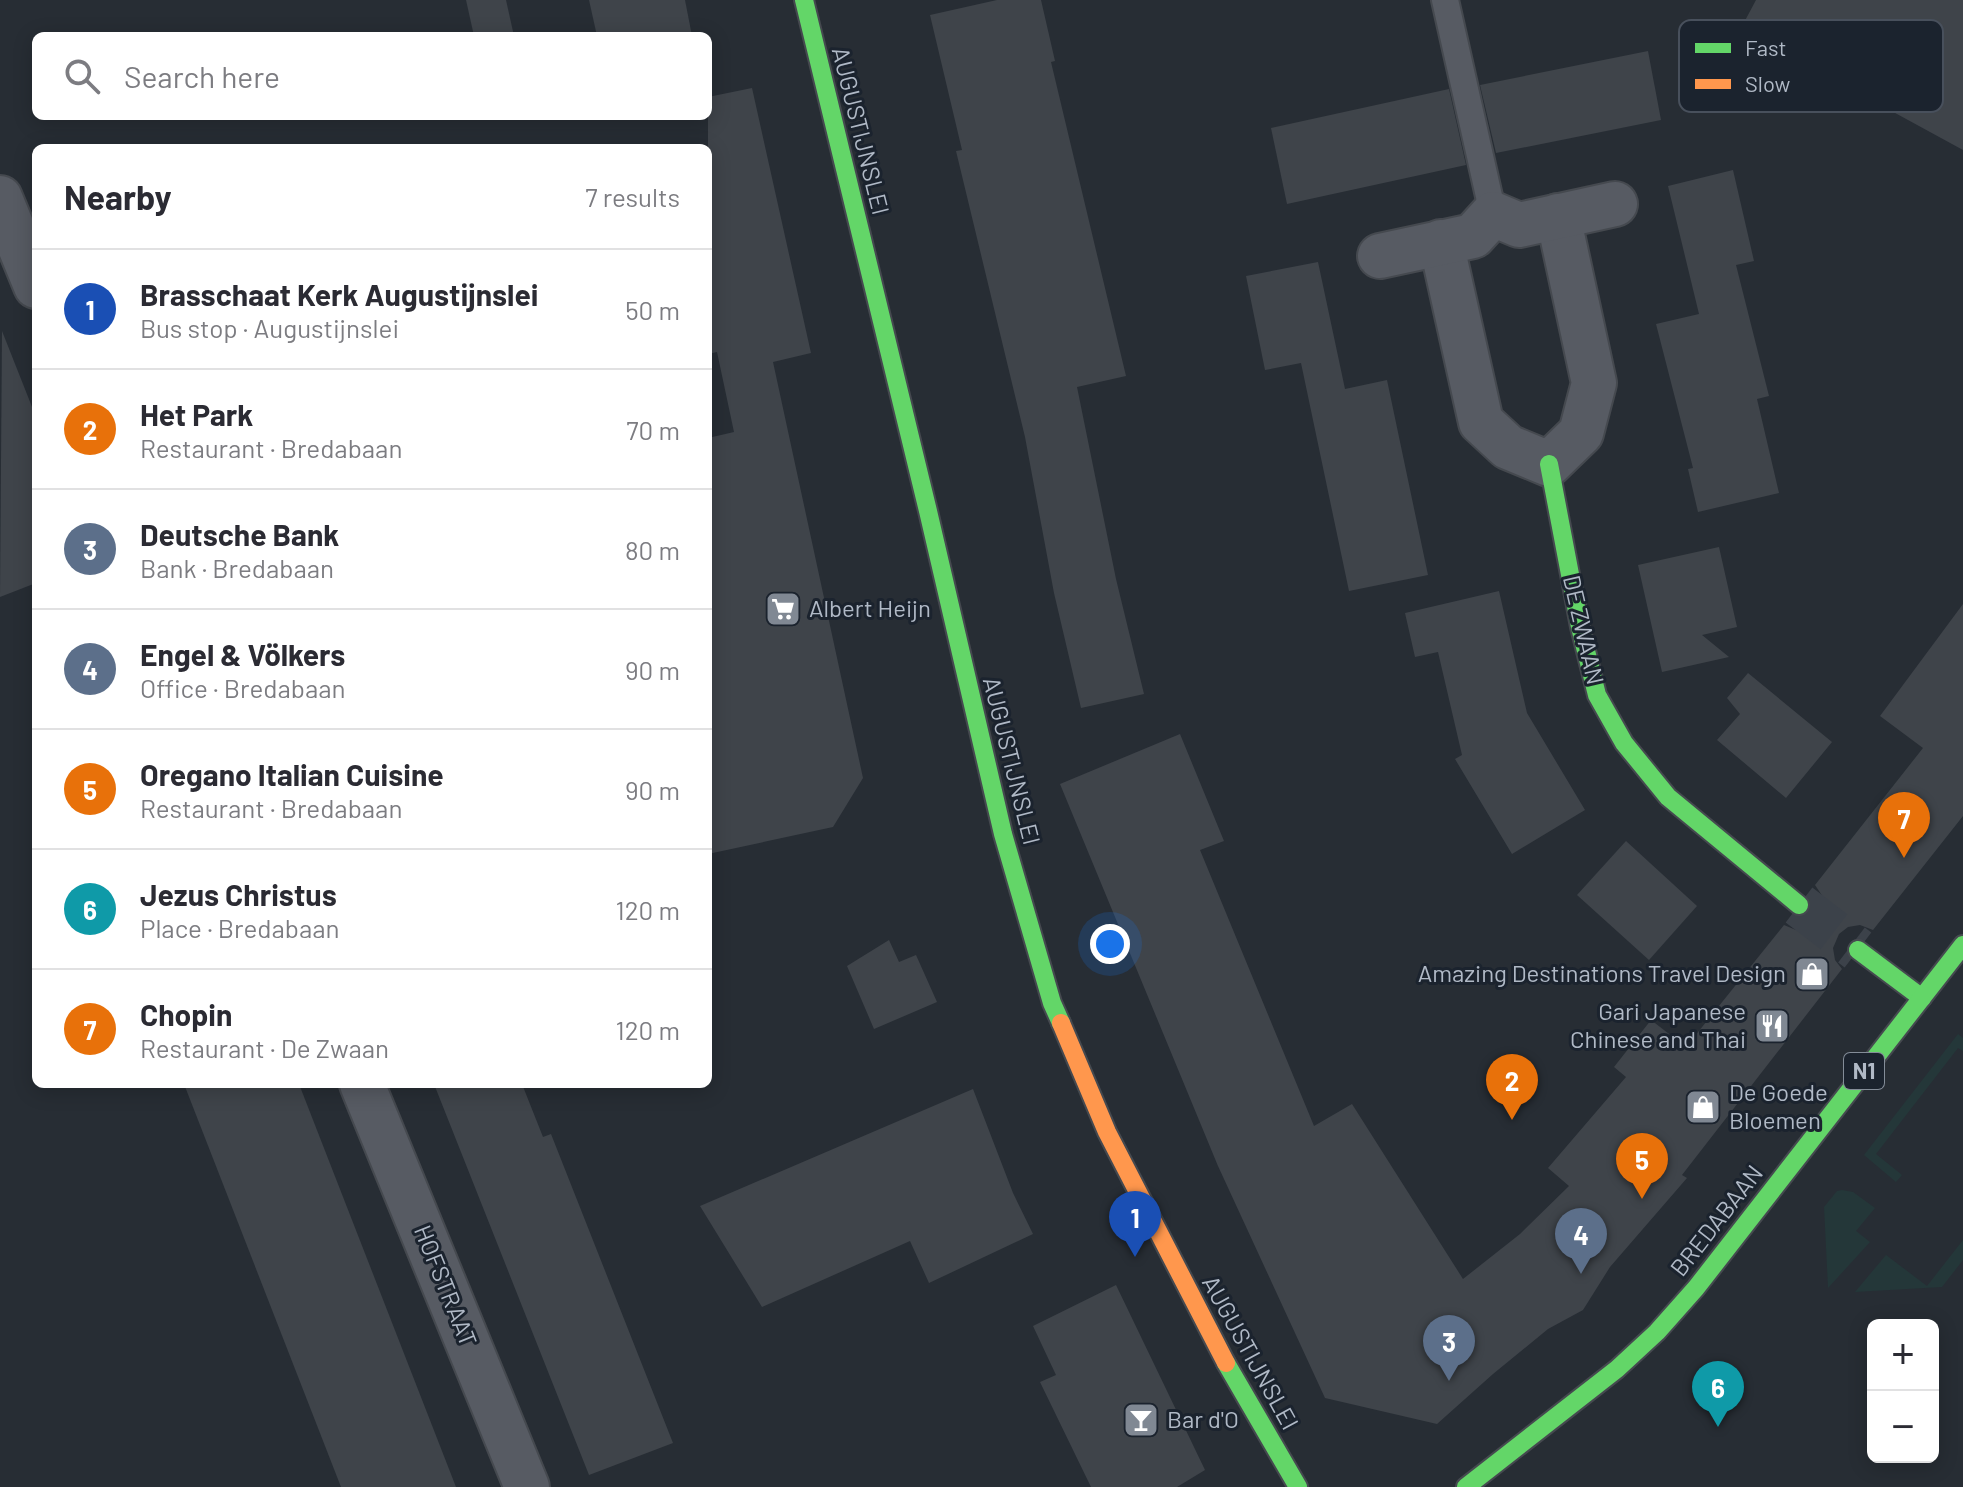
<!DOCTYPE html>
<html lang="en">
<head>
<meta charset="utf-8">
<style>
	body { margin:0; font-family:Barlow,sans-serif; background:#f7f7f7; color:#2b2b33 }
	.controls { position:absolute; right:24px; bottom:24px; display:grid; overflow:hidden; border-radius:12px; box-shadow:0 4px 20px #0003 }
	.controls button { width:72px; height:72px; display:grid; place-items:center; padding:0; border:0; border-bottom:2px solid #e1e1e2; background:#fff; color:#2b2b33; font:40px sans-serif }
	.you { position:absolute; left:1110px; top:944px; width:28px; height:28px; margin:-20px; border:6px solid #fff; border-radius:50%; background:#1a73e8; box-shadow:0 0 0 12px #1a73e833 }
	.badge { display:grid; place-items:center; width:52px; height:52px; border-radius:50%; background:#1a73e8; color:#fff; font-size:26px; font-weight:700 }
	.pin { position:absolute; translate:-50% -66px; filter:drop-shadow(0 2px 4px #0008) }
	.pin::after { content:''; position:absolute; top:42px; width:28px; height:24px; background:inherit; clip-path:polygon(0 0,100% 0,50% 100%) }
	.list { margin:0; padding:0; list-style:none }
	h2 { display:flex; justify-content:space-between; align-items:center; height:104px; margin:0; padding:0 32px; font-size:34px }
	h2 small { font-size:26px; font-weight:400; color:#7c7c81 }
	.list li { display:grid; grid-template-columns:52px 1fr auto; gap:24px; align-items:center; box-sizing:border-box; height:120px; padding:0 32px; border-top:2px solid #e1e1e2 }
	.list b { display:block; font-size:30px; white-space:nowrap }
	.list p { margin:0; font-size:26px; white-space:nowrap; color:#7c7c81 }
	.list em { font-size:26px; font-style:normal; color:#7c7c81 }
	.icon { flex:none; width:44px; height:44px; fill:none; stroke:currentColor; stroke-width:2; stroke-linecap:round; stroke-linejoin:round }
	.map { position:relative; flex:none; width:1963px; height:1487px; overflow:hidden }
	.search { position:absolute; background:#fff; box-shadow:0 4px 20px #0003; left:32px; top:32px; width:680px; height:88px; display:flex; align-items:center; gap:20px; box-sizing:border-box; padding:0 28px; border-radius:12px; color:#7c7c81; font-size:30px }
	.panel { position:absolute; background:#fff; box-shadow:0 4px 20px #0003; left:32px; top:144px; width:680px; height:944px; border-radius:12px }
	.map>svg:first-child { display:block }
	.green { fill:#243739 }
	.building { fill:#3f444a }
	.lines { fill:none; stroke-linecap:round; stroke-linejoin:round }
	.secondary-tunnel { stroke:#3c424a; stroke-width:44; stroke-dasharray:44 22; stroke-linecap:butt }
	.lane-casing { stroke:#45494f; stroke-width:30 }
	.street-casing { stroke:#45494f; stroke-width:48 }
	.fast-casing { stroke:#45494f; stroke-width:22 }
	.slow-casing { stroke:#45494f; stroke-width:22 }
	.lane { stroke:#575b63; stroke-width:26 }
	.street { stroke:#575b63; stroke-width:44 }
	.fast { stroke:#63d668; stroke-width:18 }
	.slow { stroke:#ff974d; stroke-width:18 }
	.labels { text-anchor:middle; stroke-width:6; stroke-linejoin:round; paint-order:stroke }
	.shield { fill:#1b232e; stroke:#838c98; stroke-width:2 }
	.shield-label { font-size:22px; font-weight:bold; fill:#b0b9c6 }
	.street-label { font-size:24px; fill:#b0b9c6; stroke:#1b232e }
	.poi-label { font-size:24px; fill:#b0b9c6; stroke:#1b232e; text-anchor:start }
	.key { fill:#1b232e; stroke:#48505c; stroke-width:2 }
	.key-label { font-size:22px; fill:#b0b9c6 }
</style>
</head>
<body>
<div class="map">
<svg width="1963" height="1487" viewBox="0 0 1963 1487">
	<rect width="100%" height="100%" fill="#272d34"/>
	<g class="green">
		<path d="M1958,1034L1963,1038V1051L1958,1048L1876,1154L1902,1175L1896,1182L1864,1155Z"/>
		<path d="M1842,1190L1853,1192L1875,1208L1856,1231L1870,1242L1828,1288L1824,1207L1837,1191Z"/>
		<path d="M1963,1240V1260L1942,1287L1855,1292L1886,1255L1927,1286Z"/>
	</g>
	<g class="building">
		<path d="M466,0H506L514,36H474Z"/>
		<path d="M589,0H685L692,36H597Z"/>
		<path d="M997,0H1041L1055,61L1051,62L1126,376L1077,387L1116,579L1144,694L1081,708L1054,593L1025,437L956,151L962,150L930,15Z"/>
		<path d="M1756,0H1963V150L1886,108L1878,75L1839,83L1740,30Z"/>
		<path d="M1648,51L1661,120L1496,153L1480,85Z"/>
		<path d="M752,88L811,353L773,362L863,778L833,827L708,854V438L734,432L717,352L708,354V97Z"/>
		<path d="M1449,89L1466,165L1287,204L1271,128Z"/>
		<path d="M1733,170L1754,261L1736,265L1769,396L1757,399L1779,493L1698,512L1688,469L1693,468L1656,324L1699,314L1668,186Z"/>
		<path d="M1318,262L1345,389L1387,380L1428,575L1349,591L1301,363L1265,370L1246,276Z"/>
		<path d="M2,331L36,417V583L0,597Z"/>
		<path d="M1719,547L1737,627L1702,635L1729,657L1662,672L1638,565Z"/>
		<path d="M1499,591L1527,713L1585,810L1512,854L1455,759L1462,755L1438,652L1415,657L1405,613Z"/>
		<path d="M1963,604V816L1873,930L1860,925L1848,927L1839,934L1833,948L1835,960L1842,969L1682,1175L1687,1178L1610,1267L1583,1310L1548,1329L1493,1374L1437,1424L1325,1398L1218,1166L1060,784L1180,734L1224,841L1200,850L1314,1126L1352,1104L1463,1279L1520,1234L1569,1186L1548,1168L1626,1077L1614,1067L1651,1020L1686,1047L1784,925L1796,930L1807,929L1819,920L1824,908L1823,897L1815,885L1923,748L1880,716Z"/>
		<path d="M1748,673L1832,742L1786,798L1717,740L1740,714L1727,698Z"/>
		<path d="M1626,841L1697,906L1649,960L1577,895Z"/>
		<path d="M889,940L899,962L916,955L937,1002L874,1029L847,966Z"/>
		<path d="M184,1084H299L456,1487H341Z"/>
		<path d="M434,1084H522L543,1137L551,1134L673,1443L589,1475Z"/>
		<path d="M973,1089L1013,1193L1033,1234L929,1283L910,1241L762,1307L700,1206Z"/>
		<path d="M1116,1285L1205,1470L1177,1487H1091L1040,1382L1056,1375L1033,1326Z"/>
	</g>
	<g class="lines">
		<path class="secondary-tunnel" d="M1799,905L1858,950"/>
		<defs>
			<path id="lane" d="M1445,0L1493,214"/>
			<g id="street">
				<path d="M0,198L36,286"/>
				<path d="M1441,242L1481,422L1508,447L1549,464L1581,433L1594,383L1558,216"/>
				<path d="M1380,256L1473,236L1493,214L1519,225L1615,204"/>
				<path d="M362,1084L527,1487"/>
			</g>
			<g id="fast">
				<path d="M804,0L928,511L1003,834L1052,1003L1061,1023"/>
				<path d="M1549,464L1580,627L1597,695L1624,743L1668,797L1799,905"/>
				<path d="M1858,950L1922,998"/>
				<path d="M1226,1363L1298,1487"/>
				<path d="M1466,1487L1617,1369L1657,1332L1696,1288L1963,945"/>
			</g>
			<path id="slow" d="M1061,1023L1107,1132L1226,1363"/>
		</defs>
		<use href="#lane" class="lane-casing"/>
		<use href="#street" class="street-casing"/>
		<use href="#fast" class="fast-casing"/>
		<use href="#slow" class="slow-casing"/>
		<use href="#lane" class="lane"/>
		<use href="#street" class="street"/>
		<use href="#fast" class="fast"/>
		<use href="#slow" class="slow"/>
	</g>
	<defs>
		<symbol id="supermarket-square" viewBox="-11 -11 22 22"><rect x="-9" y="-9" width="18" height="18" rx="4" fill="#808893" stroke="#1b232e"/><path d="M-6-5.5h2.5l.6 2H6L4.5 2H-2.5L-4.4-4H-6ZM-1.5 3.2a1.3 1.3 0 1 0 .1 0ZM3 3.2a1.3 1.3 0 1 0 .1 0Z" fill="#fff"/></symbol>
		<symbol id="shop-square" viewBox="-11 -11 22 22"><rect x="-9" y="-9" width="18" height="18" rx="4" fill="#808893" stroke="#1b232e"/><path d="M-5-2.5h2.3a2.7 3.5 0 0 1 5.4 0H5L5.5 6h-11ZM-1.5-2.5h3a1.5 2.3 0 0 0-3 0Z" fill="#fff"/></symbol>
		<symbol id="restaurant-square" viewBox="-11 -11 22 22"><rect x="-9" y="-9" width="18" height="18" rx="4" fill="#808893" stroke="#1b232e"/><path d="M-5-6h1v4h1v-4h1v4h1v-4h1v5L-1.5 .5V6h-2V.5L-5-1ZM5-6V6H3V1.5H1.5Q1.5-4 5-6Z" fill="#fff"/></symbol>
		<symbol id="bar-square" viewBox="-11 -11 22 22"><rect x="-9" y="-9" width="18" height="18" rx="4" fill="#808893" stroke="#1b232e"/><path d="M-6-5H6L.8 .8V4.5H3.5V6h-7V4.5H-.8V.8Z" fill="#fff"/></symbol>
	</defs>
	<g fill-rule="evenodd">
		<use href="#supermarket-square" x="763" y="589" width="40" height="40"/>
		<use href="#shop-square" x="1792" y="954" width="40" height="40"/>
		<use href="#restaurant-square" x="1752" y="1006" width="40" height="40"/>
		<use href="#shop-square" x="1683" y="1087" width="40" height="40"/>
		<use href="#bar-square" x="1121" y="1400" width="40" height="40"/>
	</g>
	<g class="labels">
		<rect class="shield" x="1844" y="1053" width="40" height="36" rx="6"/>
		<g class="shield-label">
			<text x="1864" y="1079">N1</text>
		</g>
		<g class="street-label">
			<text transform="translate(860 131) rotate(76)" y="8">AUGUSTIJNSLEI</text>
			<text transform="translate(1583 630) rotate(77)" y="8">DE ZWAAN</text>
			<text transform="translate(1011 761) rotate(76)" y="8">AUGUSTIJNSLEI</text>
			<text transform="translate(1717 1221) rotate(-52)" y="8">BREDABAAN</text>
			<text transform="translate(445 1286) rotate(68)" y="8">HOFSTRAAT</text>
			<text transform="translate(1250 1353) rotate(61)" y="8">AUGUSTIJNSLEI</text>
		</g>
		<g class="poi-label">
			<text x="809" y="617">Albert Heijn</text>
			<text x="1786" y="982" text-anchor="end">Amazing Destinations Travel Design</text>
			<text x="1746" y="1020" text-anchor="end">Gari Japanese<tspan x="1746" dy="28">Chinese and Thai</tspan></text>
			<text x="1729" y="1101">De Goede<tspan x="1729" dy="28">Bloemen</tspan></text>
			<text x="1167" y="1428">Bar d'O</text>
		</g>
	</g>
	<rect x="1679" y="20" width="264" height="92" rx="12" class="key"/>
	<rect x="1695" y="43" width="36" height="10" fill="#63d668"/>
	<rect x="1695" y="79" width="36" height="10" fill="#ff974d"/>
	<g class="key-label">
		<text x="1745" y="56">Fast</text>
		<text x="1745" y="92">Slow</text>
	</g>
</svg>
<div class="controls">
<button>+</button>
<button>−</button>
</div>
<div class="you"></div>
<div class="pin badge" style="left:1135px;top:1257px;background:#1a4fb4">1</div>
<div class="pin badge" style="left:1512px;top:1120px;background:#e8710a">2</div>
<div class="pin badge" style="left:1449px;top:1381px;background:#5c6f8a">3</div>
<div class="pin badge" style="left:1581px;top:1274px;background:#5c6f8a">4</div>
<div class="pin badge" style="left:1642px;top:1199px;background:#e8710a">5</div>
<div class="pin badge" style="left:1718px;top:1427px;background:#0f9aa8">6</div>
<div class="pin badge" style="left:1904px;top:858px;background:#e8710a">7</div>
<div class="search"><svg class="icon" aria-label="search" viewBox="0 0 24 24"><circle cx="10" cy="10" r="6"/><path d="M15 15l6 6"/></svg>Search here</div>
<section class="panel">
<h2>Nearby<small>7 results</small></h2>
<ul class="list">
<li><span class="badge" style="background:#1a4fb4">1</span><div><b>Brasschaat Kerk Augustijnslei</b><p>Bus stop · Augustijnslei</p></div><em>50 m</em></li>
<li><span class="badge" style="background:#e8710a">2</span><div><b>Het Park</b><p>Restaurant · Bredabaan</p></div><em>70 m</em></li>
<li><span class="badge" style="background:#5c6f8a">3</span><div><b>Deutsche Bank</b><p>Bank · Bredabaan</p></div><em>80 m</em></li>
<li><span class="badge" style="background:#5c6f8a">4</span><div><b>Engel &amp; Völkers</b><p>Office · Bredabaan</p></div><em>90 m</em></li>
<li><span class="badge" style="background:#e8710a">5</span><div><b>Oregano Italian Cuisine</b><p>Restaurant · Bredabaan</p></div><em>90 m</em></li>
<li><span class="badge" style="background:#0f9aa8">6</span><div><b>Jezus Christus</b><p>Place · Bredabaan</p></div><em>120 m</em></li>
<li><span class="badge" style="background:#e8710a">7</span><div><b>Chopin</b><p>Restaurant · De Zwaan</p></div><em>120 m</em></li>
</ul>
</section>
</div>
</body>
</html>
